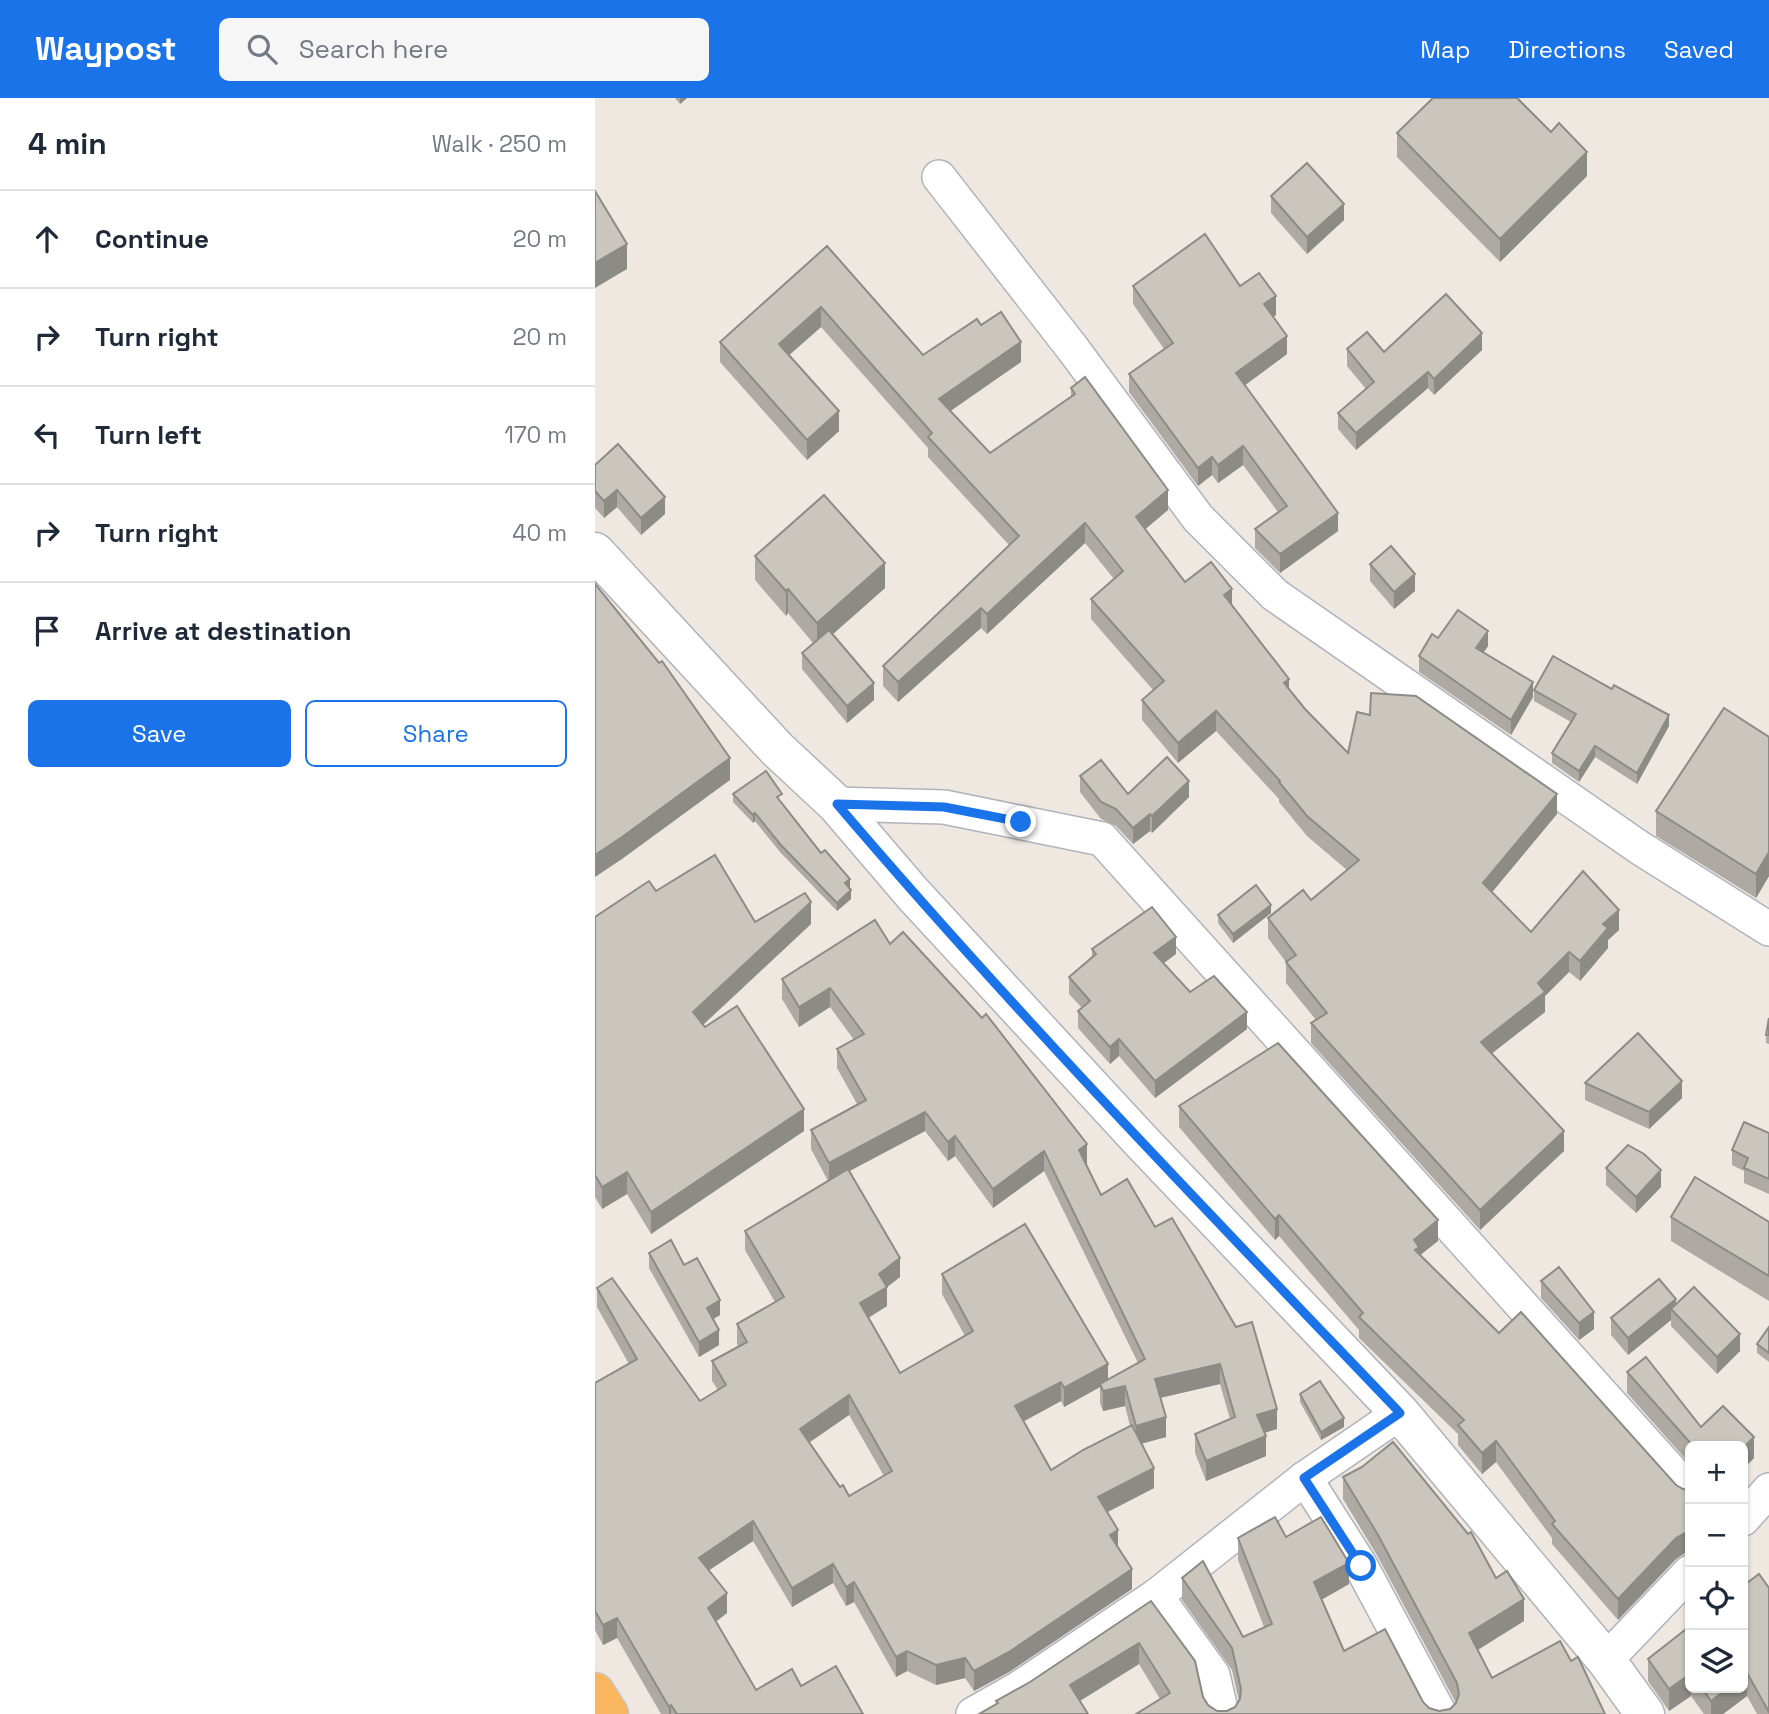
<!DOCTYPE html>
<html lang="en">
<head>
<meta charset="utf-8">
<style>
	body { margin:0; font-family:"Space Grotesk",sans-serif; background:#f6f6f7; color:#1f2937 }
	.controls { position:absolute; right:21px; bottom:21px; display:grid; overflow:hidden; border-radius:10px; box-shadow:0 2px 5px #0004 }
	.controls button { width:63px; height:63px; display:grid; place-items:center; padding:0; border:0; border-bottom:2px solid #e0e1e3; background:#fff; color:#1f2937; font:35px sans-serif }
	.stop { position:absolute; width:21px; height:21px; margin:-16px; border:5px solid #1a73e8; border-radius:50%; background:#fff }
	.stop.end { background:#1a73e8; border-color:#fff; box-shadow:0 2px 7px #0008 }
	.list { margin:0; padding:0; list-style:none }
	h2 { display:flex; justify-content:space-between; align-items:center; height:91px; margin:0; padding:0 28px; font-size:30px }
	h2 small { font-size:23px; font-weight:400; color:#747a83 }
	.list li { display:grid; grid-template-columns:46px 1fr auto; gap:21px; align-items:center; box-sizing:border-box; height:98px; padding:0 28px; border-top:2px solid #e0e1e3 }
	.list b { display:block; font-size:26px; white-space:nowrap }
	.list em { font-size:23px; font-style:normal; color:#747a83 }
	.actions { display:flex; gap:14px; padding:21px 28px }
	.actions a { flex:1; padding:16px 0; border:2px solid #1a73e8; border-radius:10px; text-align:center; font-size:24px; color:#1a73e8 }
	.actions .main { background:#1a73e8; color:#fff }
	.icon { flex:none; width:38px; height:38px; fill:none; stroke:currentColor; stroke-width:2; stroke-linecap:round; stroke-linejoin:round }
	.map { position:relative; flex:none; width:1174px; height:1616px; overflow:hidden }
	header { display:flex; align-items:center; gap:42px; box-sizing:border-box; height:98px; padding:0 35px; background:#1a73e8; color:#fff }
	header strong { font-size:33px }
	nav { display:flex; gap:38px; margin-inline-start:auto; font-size:24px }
	.search { width:490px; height:63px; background:#f6f6f7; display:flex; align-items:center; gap:18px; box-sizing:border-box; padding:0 24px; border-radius:10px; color:#747a83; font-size:26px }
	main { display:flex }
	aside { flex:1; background:#fff }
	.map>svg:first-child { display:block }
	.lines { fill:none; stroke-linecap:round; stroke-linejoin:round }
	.minor-casing { stroke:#b0b3bd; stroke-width:36 }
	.tertiary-casing { stroke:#b0b3bd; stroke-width:41 }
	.trunk-casing { stroke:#c8c8c8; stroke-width:41 }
	.minor { stroke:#fff; stroke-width:33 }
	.tertiary { stroke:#fff; stroke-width:38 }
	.trunk { stroke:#f8b65e; stroke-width:38 }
	.wall { fill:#aeaaa3; fill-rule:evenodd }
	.shaded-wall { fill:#8d8b85 }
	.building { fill:#cac6be; stroke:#8d8b85; stroke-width:2; fill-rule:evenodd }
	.route { stroke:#1a73e8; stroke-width:9 }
</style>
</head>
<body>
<header>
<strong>Waypost</strong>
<div class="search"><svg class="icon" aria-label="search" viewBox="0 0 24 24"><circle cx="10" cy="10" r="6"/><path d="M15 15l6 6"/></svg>Search here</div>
<nav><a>Map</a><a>Directions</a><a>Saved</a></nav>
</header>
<main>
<aside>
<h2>4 min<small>Walk · 250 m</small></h2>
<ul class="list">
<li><svg class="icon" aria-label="ahead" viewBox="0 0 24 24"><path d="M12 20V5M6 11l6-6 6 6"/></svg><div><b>Continue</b></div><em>20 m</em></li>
<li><svg class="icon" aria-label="right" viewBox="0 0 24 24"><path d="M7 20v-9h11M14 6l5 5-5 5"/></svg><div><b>Turn right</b></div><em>20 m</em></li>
<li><svg class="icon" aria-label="left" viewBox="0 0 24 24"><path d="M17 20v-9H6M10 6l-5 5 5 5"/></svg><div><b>Turn left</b></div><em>170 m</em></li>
<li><svg class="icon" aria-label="right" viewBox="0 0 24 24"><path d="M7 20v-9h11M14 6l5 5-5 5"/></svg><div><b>Turn right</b></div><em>40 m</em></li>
<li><svg class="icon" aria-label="arrive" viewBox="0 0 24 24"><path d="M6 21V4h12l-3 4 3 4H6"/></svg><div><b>Arrive at destination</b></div></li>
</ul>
<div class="actions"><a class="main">Save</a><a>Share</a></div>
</aside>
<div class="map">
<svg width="1174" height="1616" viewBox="0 0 1174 1616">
	<rect width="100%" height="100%" fill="#eee8e0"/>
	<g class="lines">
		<defs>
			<g id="minor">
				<path d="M344,79L478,251L603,420L680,497L1045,750L1174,831"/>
				<path d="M241,706L349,709L507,741L1095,1394"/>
				<path d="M710,1380L766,1468L845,1616"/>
				<path d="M1148,1421L1174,1392"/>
				<path d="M561,1498L618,1577L627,1616"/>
				<path d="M1011,1562L1095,1474"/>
				<path d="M378,1616L424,1590L561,1498L710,1380L805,1315"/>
			</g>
			<path id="tertiary" d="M0,454L182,651L241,706L318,796L546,1043L805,1315L1011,1562L1050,1616"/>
			<path id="trunk" d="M0,1594L14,1616"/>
		</defs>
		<use href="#minor" class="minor-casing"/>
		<use href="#tertiary" class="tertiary-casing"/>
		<use href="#trunk" class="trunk-casing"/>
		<use href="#minor" class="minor"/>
		<use href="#tertiary" class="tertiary"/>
		<use href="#trunk" class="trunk"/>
	</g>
	<g class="wall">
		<path d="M80,0H92L85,6Z"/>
		<path d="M802,35L992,78L905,164L802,59Z"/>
		<path d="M676,98L749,122L712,156L676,115Z"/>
		<path d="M232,148L328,257L386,227L426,264L355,313L395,355L476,299V290L573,412L550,431L590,484L637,508L694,592L710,611L753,655L962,716L897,794L936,834L1024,832L1013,842V850L985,883L974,874L950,898V914L897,955L969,1053L885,1132L716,945V925L721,922L691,885V864L673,840V820L716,802L752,772L712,738L684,704V701L621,633L583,665L547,622V602L558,592L496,521V501L519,481L490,445L392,536L386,530L303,604L288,588V568L414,447L333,359V350L226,229L194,257L244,333L212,362L125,264V244Z"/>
		<path d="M538,188H645L681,217L678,219L692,256L649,287L743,433L685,475L660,450V431L683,414L648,367L623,385L617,377L603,388L534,294V276L569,251L538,206Z"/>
		<path d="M752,251L789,254L887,252L839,297L833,290L761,352L743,331V315L771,291L752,268Z"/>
		<path d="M0,367L70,416L46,437L22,409L9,420L0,410Z"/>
		<path d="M160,458L290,490L238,536L279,602L252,625L207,571V555L218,545L193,515L191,518L160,482Z"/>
		<path d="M775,466L820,493L799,511L775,483Z"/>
		<path d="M843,540L893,548L889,554L938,599L916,637L824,574V558Z"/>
		<path d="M939,592L1074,628L1042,686L1000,659L984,684L957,665V655L976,624L939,603Z"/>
		<path d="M1174,639V778L1161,800L1061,738V713Z"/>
		<path d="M485,678L533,696L594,699L557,735L555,733L538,746L521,728L506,721L485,694Z"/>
		<path d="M138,696L187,705L255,790H254L256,801L242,813L185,754L160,723L158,725L138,704Z"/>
		<path d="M61,793L160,824L216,826L108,927L209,1033L56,1136L32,1096L7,1111L0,1099V819Z"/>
		<path d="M676,815L638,845L623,825V817Z"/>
		<path d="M295,846L492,1065L491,1066L506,1097L560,1129L682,1331L669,1335L671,1358L611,1383L600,1355V1336L635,1321L625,1286L565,1300L571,1339L546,1346L559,1390L512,1414L537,1491L414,1574L379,1593L370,1580L341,1587L312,1573L301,1579L259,1504L251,1508L238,1485L197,1509L158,1443L114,1472L132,1515L121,1523L161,1592L206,1588L268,1616H66L22,1540L8,1547L0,1532V1285L34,1266L2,1209V1190L105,1303L123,1292L117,1283V1263L144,1249L142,1246V1226L180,1204L150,1152V1133L233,1083L216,1051V1032L262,1006L242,970V951L259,942L235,909L204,929L187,901V881ZM330,1033L353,1063L360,1058L398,1110L449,1073L543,1265L513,1281L347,1176V1196L370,1238L305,1275L274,1220L292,1208V1189L305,1179L254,1073ZM505,1289V1305L508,1313L530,1308L535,1328L456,1372L429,1323L466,1303L469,1309ZM254,1317L289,1378L254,1398L245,1389L214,1344Z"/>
		<path d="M497,851L581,856L569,865L595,894L652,931L560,1000L524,958L515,966L483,930V913L487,910L474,896V879L497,859Z"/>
		<path d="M1174,920V946L1171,945V937Z"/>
		<path d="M990,985L1087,1000L1054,1031L990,1002Z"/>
		<path d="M584,1008L843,1143L825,1157L904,1235L1081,1387L1088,1391L1095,1392V1456L1090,1455L1081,1461L1023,1522L957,1446V1440L901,1364L887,1376L863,1347V1336L764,1240V1232L684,1138L680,1142L584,1029Z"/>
		<path d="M1174,1035V1096L1149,1085V1073L1137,1067V1052Z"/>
		<path d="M1011,1070L1066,1089L1041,1115L1011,1087Z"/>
		<path d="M1076,1119L1174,1124V1203L1076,1143Z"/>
		<path d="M54,1155L89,1167L125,1217L118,1221L124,1247L104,1259L54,1170Z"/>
		<path d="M946,1183L999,1231L984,1242L946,1200Z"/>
		<path d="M1081,1206L1145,1253L1122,1276L1076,1228V1222L1033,1257L1016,1237V1220Z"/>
		<path d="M1174,1229V1264L1162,1255V1246Z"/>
		<path d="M1051,1259L1106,1329L1128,1308L1159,1339V1360L1148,1371V1348H1095V1366L1032,1295V1274Z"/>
		<path d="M705,1296L749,1329L726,1342L705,1304Z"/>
		<path d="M748,1379L901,1480L929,1523L883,1552L897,1580L976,1563L1010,1616H541L565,1601L544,1566L485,1603L401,1605V1603L435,1584L556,1503L613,1607L622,1613H632L640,1609L644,1603L637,1572L587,1502V1480L648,1539L669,1529L643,1462V1440L691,1439L754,1486L726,1502L749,1553L828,1604L834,1610L844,1613L855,1611L861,1605L783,1459L748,1401Z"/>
		<path d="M1174,1490V1616H1162L1152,1598L1128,1616H1109L1096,1598L1074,1613L1053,1583V1561L1095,1590H1148Z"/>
	</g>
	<g class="shaded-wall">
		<path d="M85,0H92L85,6Z"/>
		<path d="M992,54V78L905,164V141Z"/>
		<path d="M749,106V122L712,156V139Z"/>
		<path d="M32,146V171L0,190V165Z"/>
		<path d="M681,198V217L669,225V206Z"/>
		<path d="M226,209V229L184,266V246Z"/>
		<path d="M887,235V252L839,297V281Z"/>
		<path d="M692,238V256L641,294V275Z"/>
		<path d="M426,244V264L344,321V301Z"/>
		<path d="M833,274V290L761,352V335Z"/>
		<path d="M244,313V333L212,362V342Z"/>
		<path d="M648,348V367L623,385V367Z"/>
		<path d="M617,359V377L603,388V370Z"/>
		<path d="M22,392V409L9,420V403Z"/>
		<path d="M573,392V412L541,439V419Z"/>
		<path d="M70,399V416L46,437V420Z"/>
		<path d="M743,415V433L685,475V456Z"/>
		<path d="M490,425V445L392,536V516Z"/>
		<path d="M290,465V490L222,550V525Z"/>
		<path d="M820,476V493L799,511V494Z"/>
		<path d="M193,491V515L191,518V493Z"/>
		<path d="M637,491V511L629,497Z"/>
		<path d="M386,510V530L303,604V584Z"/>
		<path d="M893,533V548L881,565V550Z"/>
		<path d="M694,581V601L689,585Z"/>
		<path d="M938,584V599L916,637V622Z"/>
		<path d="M279,585V602L252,625V608Z"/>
		<path d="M621,613V633L583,665V645Z"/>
		<path d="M1074,617V628L1042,686V675Z"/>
		<path d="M1000,648V659L984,684V673Z"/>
		<path d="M135,660V682L27,761L0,779V757Z"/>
		<path d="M594,683V699L557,735V718Z"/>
		<path d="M962,696V716L888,805V785Z"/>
		<path d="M160,715V723L158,725V717Z"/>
		<path d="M555,716V733L538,746V730Z"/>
		<path d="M1174,754V778L1161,800V776Z"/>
		<path d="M255,781V790L250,794V785Z"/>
		<path d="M256,792V801L242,813V805Z"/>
		<path d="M216,804V826L98,936V914Z"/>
		<path d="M676,807V815L638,845V836Z"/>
		<path d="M1024,812V832L1013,842V850L985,883V863L1008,826Z"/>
		<path d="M581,839V856L559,872V855Z"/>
		<path d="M974,854V874L950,898V914L886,964V944Z"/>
		<path d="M235,890V909L204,929V909Z"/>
		<path d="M652,914V931L560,1000V983Z"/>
		<path d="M524,941V958L515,966V949Z"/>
		<path d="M1087,983V1000L1054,1031V1014Z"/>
		<path d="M209,1011V1033L56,1136V1114Z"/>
		<path d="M330,1014V1033L234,1084V1065Z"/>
		<path d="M969,1033V1053L885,1132V1112Z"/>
		<path d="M360,1038V1058L353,1063V1044Z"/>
		<path d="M492,1046V1065L484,1071V1052Z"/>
		<path d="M449,1053V1073L398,1110V1091Z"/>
		<path d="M1066,1072V1089L1041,1115V1099Z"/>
		<path d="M32,1074V1096L7,1111V1089Z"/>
		<path d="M684,1117V1138L680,1142V1121Z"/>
		<path d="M843,1122V1143L824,1158V1169L819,1142Z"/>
		<path d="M305,1160V1179L292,1189V1208L265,1224V1205L284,1176Z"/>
		<path d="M1081,1201V1217L1076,1211V1222L1033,1257V1240Z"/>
		<path d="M125,1202V1217L112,1225V1210Z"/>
		<path d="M999,1214V1231L984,1242V1225Z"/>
		<path d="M124,1232V1247L104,1259V1244Z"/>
		<path d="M1145,1236V1253L1122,1276V1259Z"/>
		<path d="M513,1266V1285L505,1286V1289L469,1309V1290Z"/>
		<path d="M625,1266V1286L560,1301V1281Z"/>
		<path d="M466,1284V1303L420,1328V1308Z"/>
		<path d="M530,1288V1308L508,1313V1293Z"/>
		<path d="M254,1297V1317L205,1351V1331Z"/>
		<path d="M682,1311V1331L662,1337V1317Z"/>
		<path d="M571,1319V1339L541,1347V1328Z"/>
		<path d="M749,1320V1329L726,1342V1334Z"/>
		<path d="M671,1338V1358L611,1383V1363Z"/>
		<path d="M1159,1339V1360L1148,1371V1350Z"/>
		<path d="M901,1343V1364L887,1376V1355Z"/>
		<path d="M559,1370V1390L503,1419V1399Z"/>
		<path d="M158,1423V1443L104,1479V1460Z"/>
		<path d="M523,1432V1451L515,1437Z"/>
		<path d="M1090,1435V1455L1081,1461L1023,1522V1501L1081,1440Z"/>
		<path d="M754,1465V1486L719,1506V1484Z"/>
		<path d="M238,1466V1485L197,1509V1490Z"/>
		<path d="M537,1471V1491L414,1574L379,1593V1573Z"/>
		<path d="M259,1484V1504L251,1508V1489Z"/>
		<path d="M132,1495V1515L113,1530V1510Z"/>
		<path d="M929,1501V1523L874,1557V1535Z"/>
		<path d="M22,1520V1540L8,1547V1527Z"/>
		<path d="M544,1545V1566L475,1609V1587Z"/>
		<path d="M312,1553V1573L301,1579V1559Z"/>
		<path d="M370,1560V1580L341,1587V1567Z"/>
		<path d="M1152,1575V1598L1128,1616H1116V1603L1133,1590H1148V1579Z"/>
		<path d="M1095,1576L1096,1598L1074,1613V1591Z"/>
		<path d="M76,1607V1616H74V1609Z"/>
	</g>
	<g class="building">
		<path d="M838,0H922L956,34L964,25L992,54L905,141L802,35Z"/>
		<path d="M712,65L749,106L712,139L676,98Z"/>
		<path d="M0,93L32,146L0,165Z"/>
		<path d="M610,136L645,188L664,175L681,198L669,206L692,238L641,275L743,415L685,456L660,431L692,408L648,348L623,367L617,359L603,370L534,276L578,245L538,188Z"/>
		<path d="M232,148L328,257L382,221L386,227L406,214L426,244L344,301L395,355L480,296L476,290L490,279L573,392L541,419L590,484L616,464L637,491L629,497L694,581L689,585L710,611L753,655L762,614L775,617L776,595L821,598L962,696L888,785L936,834L988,773L1024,812L1008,826L1013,830L985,863L974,854L943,885L950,894L886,944L969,1033L885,1112L716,925L732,915L691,864L701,857L673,820L708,792L716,802L764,762L712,718L684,684L685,683L621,613L583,645L547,602L569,583L496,501L528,473L490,425L392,516L386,510L303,584L288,568L424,438L333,339L337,335L226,209L184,246L244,313L212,342L125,244Z"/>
		<path d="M851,196L887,235L839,281L833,274L761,335L743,315L779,284L752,251L772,234L789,254Z"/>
		<path d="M23,346L70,399L46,420L22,392L9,403L0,393V367Z"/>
		<path d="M229,397L290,465L222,525L193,491L191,493L160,458Z"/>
		<path d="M796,448L820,476L799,494L775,466Z"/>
		<path d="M0,486L64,565L67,563L135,660L27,739L0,757Z"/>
		<path d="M863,512L893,533L881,550L938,584L916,622L824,558L837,536L843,540Z"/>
		<path d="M234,532L279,585L252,608L207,555Z"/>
		<path d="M958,558L1017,591L1019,587L1074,617L1042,675L1000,648L984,673L957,655L981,616L939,592Z"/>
		<path d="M1129,610L1174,639V754L1161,776L1061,713Z"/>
		<path d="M572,659L594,683L557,718L555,716L538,730L521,711L506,704L485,678L506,662L533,696Z"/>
		<path d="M171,673L187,696L182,699L226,755L230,752L255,781L250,785L256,792L242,805L185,746L160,715L158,717L138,696Z"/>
		<path d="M120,757L160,824L210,795L216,804L98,914L110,929L142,908L209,1011L56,1114L32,1074L7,1089L0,1077V819L54,783L61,793Z"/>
		<path d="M661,787L676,807L638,836L623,817Z"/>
		<path d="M557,809L581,839L559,855L595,894L619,878L652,914L560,983L524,941L515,949L483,913L495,903L474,879L501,856L497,851Z"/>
		<path d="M280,822L295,846L308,834L387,920L391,916L492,1046L484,1052L506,1097L532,1081L560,1129L577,1120L641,1229L657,1224L682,1311L662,1317L671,1338L611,1363L600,1336L640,1319L625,1266L560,1281L571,1319L541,1328L530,1288L508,1293L505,1286L550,1261L449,1053L398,1091L360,1038L353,1044L330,1014L234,1065L216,1032L271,1002L242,951L269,936L235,890L204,909L187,881Z"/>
		<path d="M1174,920V937H1171Z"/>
		<path d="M1043,935L1087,983L1054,1014L990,985Z"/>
		<path d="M683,945L843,1122L819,1142L824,1149L820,1152L904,1235L926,1214L1081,1387L1088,1391L1095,1392V1435H1090L1081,1440L1023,1501L957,1426L960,1423L901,1343L887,1355L863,1327L869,1322L764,1219L768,1215L684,1117L680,1121L584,1008Z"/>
		<path d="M1149,1024L1174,1035V1081L1149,1070L1153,1060L1137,1052Z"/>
		<path d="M1033,1047L1049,1056L1066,1072L1041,1099L1011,1070Z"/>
		<path d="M253,1071L305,1160L284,1176L292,1189L265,1205L305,1275L378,1233L347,1176L430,1126L513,1266L469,1290L466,1284L420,1308L456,1372L488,1352L537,1327L559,1370L503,1399L523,1432L515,1437L537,1471L414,1554L379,1573L370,1560L341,1567L312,1553L301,1559L259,1484L251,1489L238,1466L197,1490L158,1423L104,1460L132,1495L113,1510L161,1592L197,1571L206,1588L241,1568L268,1616H82L76,1607L74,1609L22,1520L8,1527L0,1513V1285L42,1261L2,1190L17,1180L105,1303L131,1287L117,1263L152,1244L142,1226L189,1199L150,1133ZM254,1297L297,1373L254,1398L248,1387L245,1389L205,1331Z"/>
		<path d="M1100,1079L1174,1124V1178L1076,1119Z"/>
		<path d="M76,1142L89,1167L102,1160L125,1202L112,1210L124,1232L104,1244L54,1155Z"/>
		<path d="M964,1169L999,1214L984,1225L946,1183Z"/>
		<path d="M1064,1181L1081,1201L1033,1240L1016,1220Z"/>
		<path d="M1099,1189L1145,1236L1122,1259L1076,1211Z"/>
		<path d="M1174,1229V1255L1162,1246Z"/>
		<path d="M1051,1259L1106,1329L1128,1308L1159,1339L1148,1350V1348H1098L1032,1274Z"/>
		<path d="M725,1283L749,1320L726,1334L705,1296Z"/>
		<path d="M798,1344L873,1436L876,1434L901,1480L912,1473L929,1501L874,1535L897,1580L965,1543L976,1563L983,1559L1010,1616H541L575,1595L544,1545L475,1587L493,1616H384L403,1605L401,1603L435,1584L556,1503L600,1563L608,1599L613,1607L622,1613H632L640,1609L645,1601L646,1591L637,1550L587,1480L608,1463L648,1539L677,1526L643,1440L680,1419L691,1439L726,1419L754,1465L719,1484L749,1553L790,1531L828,1604L834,1610L844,1613L855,1611L861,1605L864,1596L862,1585L783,1437L748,1379L767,1369Z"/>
		<path d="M1164,1476L1174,1490V1614L1152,1575L1148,1579V1488Z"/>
		<path d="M1095,1528V1576L1074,1591L1053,1561Z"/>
		<path d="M1107,1590H1133L1116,1603Z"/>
	</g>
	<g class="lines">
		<path class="route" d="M426,724L349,709L242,706C421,916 614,1115 805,1315L709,1380L766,1468"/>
	</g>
</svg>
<div class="controls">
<button>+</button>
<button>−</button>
<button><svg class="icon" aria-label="locate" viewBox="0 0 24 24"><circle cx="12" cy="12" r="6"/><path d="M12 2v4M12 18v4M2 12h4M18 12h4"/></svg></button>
<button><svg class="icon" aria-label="layers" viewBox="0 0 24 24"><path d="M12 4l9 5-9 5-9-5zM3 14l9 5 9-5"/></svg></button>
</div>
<div class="stop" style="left:766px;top:1468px"></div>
<div class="stop end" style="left:426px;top:724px"></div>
</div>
</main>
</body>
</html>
